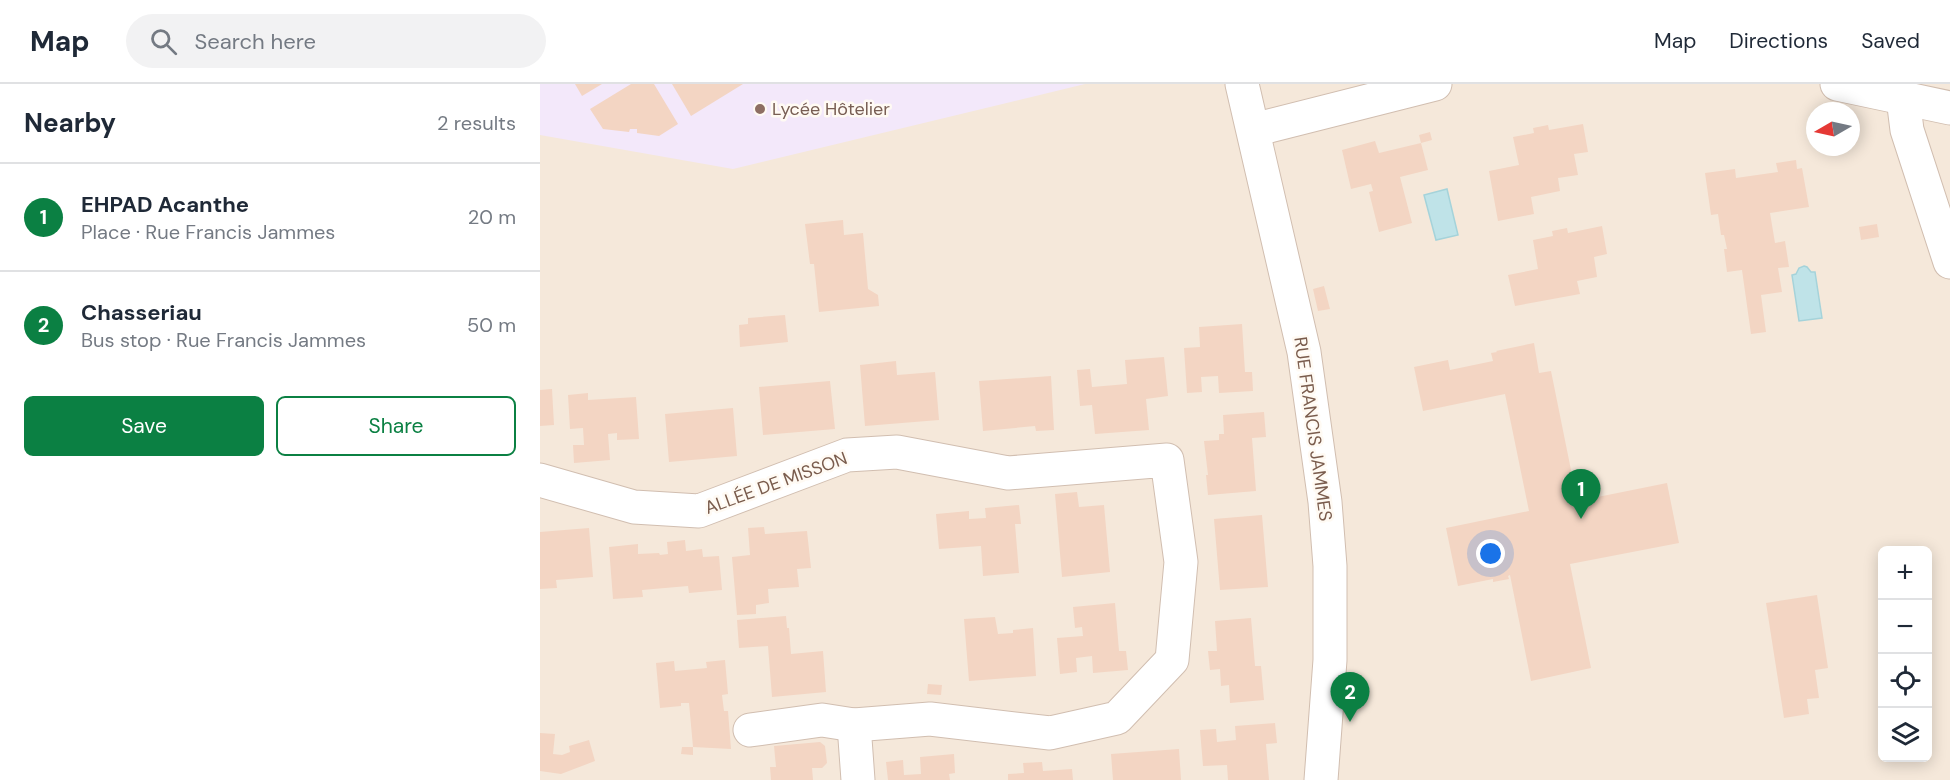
<!DOCTYPE html>
<html lang="en">
<head>
<meta charset="utf-8">
<style>
	body { margin:0; font-family:"DM Sans",sans-serif; background:#f2f2f3; color:#1f2937 }
	.controls { position:absolute; right:18px; bottom:18px; display:grid; overflow:hidden; border-radius:9px; box-shadow:0 3px 15px #0003 }
	.controls button { width:54px; height:54px; display:grid; place-items:center; padding:0; border:0; border-bottom:2px solid #e0e1e3; background:#fff; color:#1f2937; font:30px sans-serif }
	.compass { position:absolute; left:1266px; top:18px; width:54px; height:54px; border-radius:50%; background:#fff; box-shadow:0 3px 15px #0003; rotate:261deg }
	.you { position:absolute; left:951px; top:470px; width:21px; height:21px; margin:-15px; border:4px solid #fff; border-radius:50%; background:#1a73e8; box-shadow:0 0 0 9px #1a73e833 }
	.badge { display:grid; place-items:center; width:39px; height:39px; border-radius:50%; background:#0b8043; color:#fff; font-size:20px; font-weight:700 }
	.pin { position:absolute; translate:-50% -50px; filter:drop-shadow(0 2px 3px #0008) }
	.pin::after { content:''; position:absolute; top:32px; width:21px; height:18px; background:inherit; clip-path:polygon(0 0,100% 0,50% 100%) }
	.list { margin:0; padding:0; list-style:none }
	h2 { display:flex; justify-content:space-between; align-items:center; height:78px; margin:0; padding:0 24px; font-size:26px }
	h2 small { font-size:20px; font-weight:400; color:#747a83 }
	.list li { display:grid; grid-template-columns:39px 1fr auto; gap:18px; align-items:center; box-sizing:border-box; height:108px; padding:0 24px; border-top:2px solid #e0e1e3 }
	.list b { display:block; font-size:22px; white-space:nowrap }
	.list p { margin:0; font-size:20px; white-space:nowrap; color:#747a83 }
	.list em { font-size:20px; font-style:normal; color:#747a83 }
	.actions { display:flex; gap:12px; padding:18px 24px }
	.actions a { flex:1; padding:14px 0; border:2px solid #0b8043; border-radius:9px; text-align:center; font-size:21px; color:#0b8043 }
	.actions .main { background:#0b8043; color:#fff }
	.icon { flex:none; width:33px; height:33px; fill:none; stroke:currentColor; stroke-width:2; stroke-linecap:round; stroke-linejoin:round }
	.map { position:relative; flex:none; width:1410px; height:696px; overflow:hidden }
	header { display:flex; align-items:center; gap:36px; box-sizing:border-box; height:84px; padding:0 30px; background:#fff; border-bottom:2px solid #e0e1e3 }
	header strong { font-size:28px }
	nav { display:flex; gap:33px; margin-inline-start:auto; font-size:21px }
	.search { width:420px; height:54px; background:#f2f2f3; display:flex; align-items:center; gap:15px; box-sizing:border-box; padding:0 21px; border-radius:33px; color:#747a83; font-size:22px }
	main { display:flex }
	aside { flex:1; background:#fff }
	.map>svg:first-child { display:block }
	.residential { fill:#f5e8da; fill-rule:evenodd }
	.education { fill:#f3e8fa }
	.water { fill:#bfe3e8; stroke:#a5d3da; stroke-width:1.5 }
	.building { fill:#f3d5c3 }
	.lines { fill:none; stroke-linecap:round; stroke-linejoin:round }
	.minor-casing { stroke:#d1beb0; stroke-width:35 }
	.minor { stroke:#fff; stroke-width:33 }
	.education-dot { fill:#8d6e63; stroke:#fffaf3; stroke-width:2 }
	.labels { text-anchor:middle; stroke-width:5; stroke-linejoin:round; paint-order:stroke }
	.education-label { font-size:18px; fill:#785e54; stroke:#fffaf3; text-anchor:start }
	.street-label { font-size:18px; fill:#7a5c4d; stroke:#fffaf3 }
</style>
</head>
<body>
<header>
<strong>Map</strong>
<div class="search"><svg class="icon" aria-label="search" viewBox="0 0 24 24"><circle cx="10" cy="10" r="6"/><path d="M15 15l6 6"/></svg>Search here</div>
<nav><a>Map</a><a>Directions</a><a>Saved</a></nav>
</header>
<main>
<aside>
<h2>Nearby<small>2 results</small></h2>
<ul class="list">
<li><span class="badge">1</span><div><b>EHPAD Acanthe</b><p>Place · Rue Francis Jammes</p></div><em>20 m</em></li>
<li><span class="badge">2</span><div><b>Chasseriau</b><p>Bus stop · Rue Francis Jammes</p></div><em>50 m</em></li>
</ul>
<div class="actions"><a class="main">Save</a><a>Share</a></div>
</aside>
<div class="map">
<svg width="1410" height="696" viewBox="0 0 1410 696">
	<rect width="100%" height="100%" fill="#fdf6ec"/>
	<path class="residential" d="M0,0H1410V696H0ZM1275,27H1311V63H1275ZM1342,466H1388V674H1342Z"/>
	<path class="education" d="M0,0H545L193,85L0,51Z"/>
	<g class="water">
		<path d="M907,105L918,151L896,156L884,111Z"/>
		<path d="M1264,182L1267,183L1271,188H1275L1282,234L1259,237L1252,191L1256,190L1259,184Z"/>
	</g>
	<g class="building">
		<path d="M35,0H62L42,12Z"/>
		<path d="M91,0H114L138,40L119,52L97,49V45H90L89,48L63,45L50,25Z"/>
		<path d="M132,0H203L151,32Z"/>
		<path d="M1043,40L1048,68L1034,70L1038,91L1018,94L1020,107L991,113L994,130L958,137L949,87L979,81L973,53L994,49L993,44L1008,41L1009,46Z"/>
		<path d="M890,48L892,56L881,59L879,51Z"/>
		<path d="M835,57L839,69L881,59L888,86L860,93L872,139L839,148L829,108L833,107L831,100L811,105L802,66Z"/>
		<path d="M1256,76L1257,85L1262,84L1269,123L1230,129L1235,159L1245,157L1249,183L1238,184L1242,208L1221,211L1226,248L1211,250L1202,186L1187,188L1184,165H1187L1184,151H1181L1178,130L1171,131L1165,89L1195,85L1196,94L1238,88L1236,79Z"/>
		<path d="M303,136L304,151L323,149L328,205L338,211L339,222L279,228L274,180H270L265,140Z"/>
		<path d="M1337,140L1339,153L1321,156L1319,143Z"/>
		<path d="M1062,142L1067,170L1054,173L1057,193L1037,197L1040,210L975,222L968,191L998,185L993,156L1013,152L1012,147L1027,144L1028,149Z"/>
		<path d="M784,202L790,225L778,227L773,205Z"/>
		<path d="M245,231L248,258L200,263L199,241L208,240V234Z"/>
		<path d="M702,240L705,288H712L713,307L679,309L678,292L661,293L662,308L647,309L644,264L660,263L659,243Z"/>
		<path d="M994,259L999,289L1011,287L1032,391L1023,394L1028,419L1127,399L1139,459L1030,480L1051,584L991,597L970,491L968,492L969,495L953,498V495L918,502L906,444L989,427L965,310L883,327L874,283L908,276L910,286L953,277L951,269L957,268L956,267Z"/>
		<path d="M624,273L628,312L606,315L609,346L555,350L552,321L540,322L537,286L550,285L552,303L587,300L585,276Z"/>
		<path d="M356,277L357,291L395,288L399,336L325,342L320,281Z"/>
		<path d="M511,292L514,346L496,347L495,342L443,347L439,297Z"/>
		<path d="M290,297L295,345L223,351L219,303Z"/>
		<path d="M12,305L14,341L0,342V306Z"/>
		<path d="M48,309V316L96,313L99,355L77,356V349L68,350L70,376L34,379L33,361H44L43,344L30,345L28,311Z"/>
		<path d="M193,324L197,372L129,378L125,330Z"/>
		<path d="M724,328L726,353L712,354L716,407L668,411L666,391H668L664,357L679,356V350H684L683,331Z"/>
		<path d="M537,408L539,423L564,421L570,488L522,493L515,410Z"/>
		<path d="M479,421L481,440H475L479,489L443,492L441,462L399,465L396,430L429,427V435L446,434L445,424Z"/>
		<path d="M722,431L728,503L680,506L674,435Z"/>
		<path d="M224,443L225,450L267,447L271,484L257,485L259,503L228,505L229,519L216,521V530L197,531L192,473L210,471L208,444Z"/>
		<path d="M49,444L53,493L16,496L17,504L0,505V448Z"/>
		<path d="M145,456L146,467L162,465L163,473L179,472L182,506L149,509L148,502L102,506L103,513L73,515L69,463L98,460V470L119,469L120,471L128,470L127,458Z"/>
		<path d="M1277,511L1288,584L1275,586L1279,614L1267,615L1269,630L1244,634L1226,519Z"/>
		<path d="M575,519L579,567H586L588,586L553,589L552,572L536,574L537,588L520,590L517,554L543,552L542,543L535,544L533,523Z"/>
		<path d="M246,532L247,544H249L251,570L283,567L286,608L232,613L228,562L199,564L197,536Z"/>
		<path d="M455,533L458,550L473,549V546L493,544L496,592L429,597L424,535Z"/>
		<path d="M711,534L715,582H721L724,616L690,619L689,601L681,602L680,585L670,586L668,567H677L675,537Z"/>
		<path d="M185,576L188,610L182,611L184,627H188L191,665L153,663L149,619H141V622L120,624L116,579L134,577L135,587L167,584L166,578Z"/>
		<path d="M388,600L402,601L401,611L387,610Z"/>
		<path d="M735,639L737,659L726,660L729,696H688L687,681L663,682L660,646L676,645L677,658L696,656L695,642Z"/>
		<path d="M0,649L15,650L13,670L22,671L30,668L29,662L49,656L55,677L21,690L0,687Z"/>
		<path d="M280,658L285,662L287,679L282,684H272L273,696H231L230,683H236L234,662Z"/>
		<path d="M142,663H153V671L141,670Z"/>
		<path d="M639,665L641,696H573L571,670Z"/>
		<path d="M414,670L415,689L409,690L410,696H348L346,678L363,676L364,691L381,690L380,673Z"/>
		<path d="M502,678L503,687L532,685L533,696H468V690L484,689L483,679Z"/>
	</g>
	<g class="lines">
		<defs>
			<g id="minor">
				<path d="M702,0L764,268L785,418L790,482V576L781,696"/>
				<path d="M1297,0L1410,24"/>
				<path d="M1363,14L1367,46L1410,178"/>
				<path d="M714,47L729,42L895,0"/>
				<path d="M0,396L94,423L159,427L307,371L357,368L468,389L627,376L641,478L632,576L577,634L510,649L390,635L314,641L318,696"/>
				<path d="M210,646L282,636L314,641"/>
			</g>
		</defs>
		<use href="#minor" class="minor-casing"/>
		<use href="#minor" class="minor"/>
	</g>
	<circle class="education-dot" cx="220" cy="25" r="6"/>
	<g class="labels">
		<g class="education-label">
			<text x="232" y="31">Lycée Hôtelier</text>
		</g>
		<g class="street-label">
			<text transform="translate(773 345) rotate(82)" y="6">RUE FRANCIS JAMMES</text>
			<text transform="translate(236 399) rotate(-20)" y="6">ALLÉE DE MISSON</text>
		</g>
	</g>
</svg>
<div class="controls">
<button>+</button>
<button>−</button>
<button><svg class="icon" aria-label="locate" viewBox="0 0 24 24"><circle cx="12" cy="12" r="6"/><path d="M12 2v4M12 18v4M2 12h4M18 12h4"/></svg></button>
<button><svg class="icon" aria-label="layers" viewBox="0 0 24 24"><path d="M12 4l9 5-9 5-9-5zM3 14l9 5 9-5"/></svg></button>
</div>
<svg class="compass" viewBox="-18 -18 36 36"><path d="M0-13l5 13h-10z" fill="#e53935"/><path d="M0 13l5-13h-10z" fill="#747a83"/></svg>
<div class="you"></div>
<div class="pin badge" style="left:1041px;top:435px">1</div>
<div class="pin badge" style="left:810px;top:638px">2</div>
</div>
</main>
</body>
</html>
